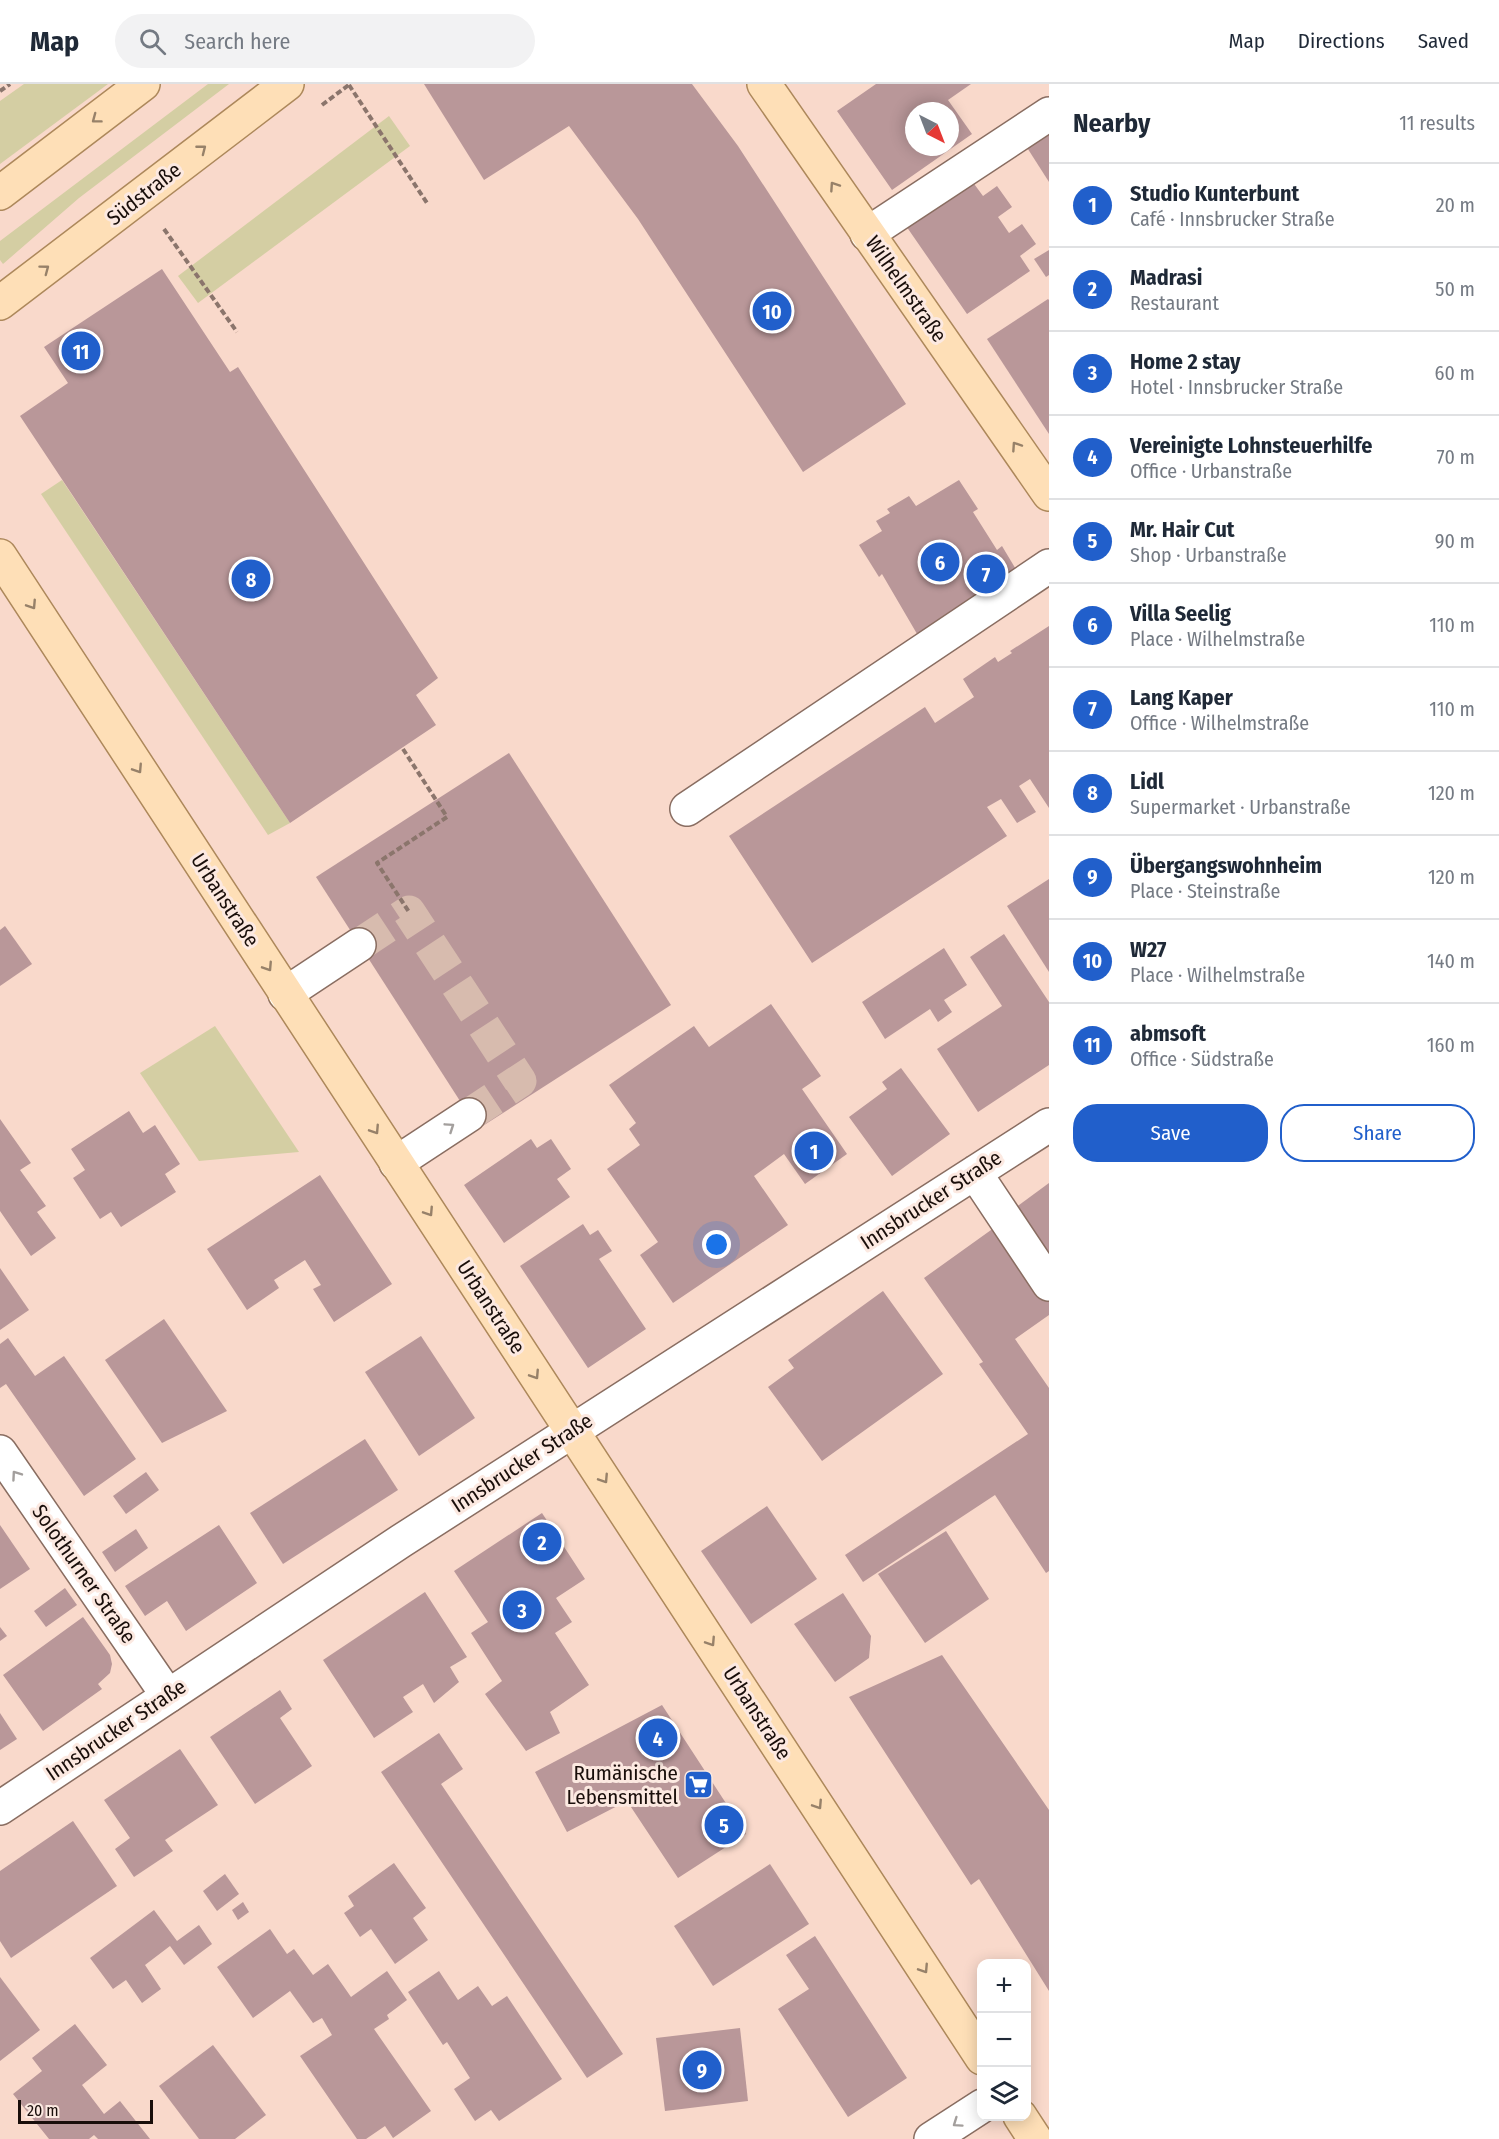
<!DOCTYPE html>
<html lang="en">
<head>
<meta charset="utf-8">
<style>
	body { margin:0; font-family:"Fira Sans Condensed",sans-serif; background:#f2f2f3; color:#1f2937 }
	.controls { position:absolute; right:18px; bottom:18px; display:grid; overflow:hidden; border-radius:12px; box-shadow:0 3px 15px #0003 }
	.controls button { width:54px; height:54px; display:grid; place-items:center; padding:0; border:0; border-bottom:2px solid #e0e1e3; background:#fff; color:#1f2937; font:30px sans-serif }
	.compass { position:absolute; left:905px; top:18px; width:54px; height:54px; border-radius:50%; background:#fff; box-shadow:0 3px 15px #0003; rotate:138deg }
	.scale { position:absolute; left:18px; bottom:15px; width:135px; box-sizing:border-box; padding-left:6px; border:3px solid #190e0a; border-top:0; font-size:16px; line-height:21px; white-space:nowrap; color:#190e0a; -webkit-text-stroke:4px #fce9e1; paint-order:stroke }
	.you { position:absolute; left:717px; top:1161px; width:21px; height:21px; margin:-15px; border:4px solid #fff; border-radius:50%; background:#1a73e8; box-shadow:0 0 0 9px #1a73e833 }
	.badge { display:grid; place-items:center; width:39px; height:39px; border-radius:50%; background:#215fcb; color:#fff; font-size:20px; font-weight:700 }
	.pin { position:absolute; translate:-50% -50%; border:3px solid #fff; box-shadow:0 2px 6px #0006 }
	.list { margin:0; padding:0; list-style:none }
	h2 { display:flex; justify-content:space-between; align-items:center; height:78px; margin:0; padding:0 24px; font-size:26px }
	h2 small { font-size:20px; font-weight:400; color:#747a83 }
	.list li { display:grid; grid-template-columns:39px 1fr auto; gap:18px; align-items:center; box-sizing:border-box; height:84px; padding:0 24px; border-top:2px solid #e0e1e3 }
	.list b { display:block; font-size:22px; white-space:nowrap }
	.list p { margin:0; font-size:20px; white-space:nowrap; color:#747a83 }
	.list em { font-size:20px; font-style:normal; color:#747a83 }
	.actions { display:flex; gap:12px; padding:18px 24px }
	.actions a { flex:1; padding:14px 0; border:2px solid #215fcb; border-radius:24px; text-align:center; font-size:21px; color:#215fcb }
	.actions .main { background:#215fcb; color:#fff }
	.icon { flex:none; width:33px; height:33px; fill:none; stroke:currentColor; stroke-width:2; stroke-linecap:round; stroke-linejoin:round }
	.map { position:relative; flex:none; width:1049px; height:2055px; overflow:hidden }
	header { display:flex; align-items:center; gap:36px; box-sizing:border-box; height:84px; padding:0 30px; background:#fff; border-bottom:2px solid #e0e1e3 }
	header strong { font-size:28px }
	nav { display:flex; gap:33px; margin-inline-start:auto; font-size:21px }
	.search { width:420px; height:54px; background:#f2f2f3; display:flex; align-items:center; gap:15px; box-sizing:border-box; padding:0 21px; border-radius:33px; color:#747a83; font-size:22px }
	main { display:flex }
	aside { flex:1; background:#fff }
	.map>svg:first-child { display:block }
	.green { fill:#d4cea3 }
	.building { fill:#b99799; fill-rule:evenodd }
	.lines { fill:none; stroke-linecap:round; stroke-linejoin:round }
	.minor-tunnel { stroke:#d7bbae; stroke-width:33; stroke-dasharray:33 16; stroke-linecap:butt }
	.minor-casing { stroke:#896d61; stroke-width:36 }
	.major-casing { stroke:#ad885b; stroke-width:36 }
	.path { stroke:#8b756c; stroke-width:4; stroke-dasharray:6 3; stroke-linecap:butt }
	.minor { stroke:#fff; stroke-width:33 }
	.major { stroke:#fedfb7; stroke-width:33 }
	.oneway { stroke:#978169 }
	.oneway2 { stroke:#a39f9d }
	.labels { text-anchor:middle; stroke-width:6; stroke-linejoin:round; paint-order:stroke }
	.street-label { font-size:21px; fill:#190e0a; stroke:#fce9e1 }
	.poi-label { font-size:21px; fill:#190e0a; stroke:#fce9e1; text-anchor:end }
</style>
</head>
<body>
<header>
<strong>Map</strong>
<div class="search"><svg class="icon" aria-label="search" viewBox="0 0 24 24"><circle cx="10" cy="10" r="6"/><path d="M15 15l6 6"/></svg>Search here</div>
<nav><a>Map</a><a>Directions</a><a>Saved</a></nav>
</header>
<main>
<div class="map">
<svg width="1049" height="2055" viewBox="0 0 1049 2055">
	<rect width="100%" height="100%" fill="#f9d9cb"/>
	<g class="green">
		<path d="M24,0H108L0,80V17Z"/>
		<path d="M208,0H229L79,114L3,180L0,176V157Z"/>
		<path d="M389,32L410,62L198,219L178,192Z"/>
		<path d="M62,396L290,739L268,751L41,410Z"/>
		<path d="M215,942L299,1068L199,1077L140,989Z"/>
	</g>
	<g class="building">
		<path d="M424,0H692L738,62L906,320L803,388L638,135L569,42L484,96Z"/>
		<path d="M876,0H971L948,16L972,50L892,106L837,27ZM914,27H950V63H914Z"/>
		<path d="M1049,47V98L1026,62Z"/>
		<path d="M969,93L983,112L997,102L1012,123L998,133L1009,149L1022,140L1036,160L1020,172L1030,187L967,230L904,139Z"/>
		<path d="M1049,166V191L1046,193L1034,175Z"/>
		<path d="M162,185L230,288L238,283L438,594L416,611L436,641L290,739L20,332L68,299L44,263Z"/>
		<path d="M1048,215L1049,216V350L987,255Z"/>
		<path d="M959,396L978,425L973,428L997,466L1002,462L1020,492L920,555L882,490L879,493L859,461L882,447L876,437L890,429L887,425L909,412L916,422Z"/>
		<path d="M1049,542V724L1030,695L1019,702L1036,728L1017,739L1001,715L987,723L1007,752L812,879L729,752L925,623L935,639L974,613L963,595L995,573L998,578L1012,569L1010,567Z"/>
		<path d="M509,669L671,921L478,1045L316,793Z"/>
		<path d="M1049,795V888L1007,822Z"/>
		<path d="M5,842L32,880L0,902V846Z"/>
		<path d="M1004,850L1049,918V981L978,1028L937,965L1002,922L970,873Z"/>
		<path d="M944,864L967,901L944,916L952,928L938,938L930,925L885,955L862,918Z"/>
		<path d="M771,920L821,992L802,1005L847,1070L805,1100L784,1070L754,1092L788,1141L673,1219L640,1171L658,1158L607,1085L640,1061L629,1045L636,1039L609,1001L694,942L709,963Z"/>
		<path d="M901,984L950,1050L892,1092L849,1033L887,1005L882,998Z"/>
		<path d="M129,1027L143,1049L155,1041L180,1080L165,1090L176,1108L121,1143L111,1128L100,1135L73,1094L85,1086L71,1065Z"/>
		<path d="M0,1035L31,1079L20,1086L46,1122L37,1128L56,1154L31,1172L0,1127Z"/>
		<path d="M531,1055L537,1064L551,1055L571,1085L557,1095L570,1113L504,1159L464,1101Z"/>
		<path d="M320,1091L392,1200L334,1238L313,1205L321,1201L305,1176L274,1196L279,1204L247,1226L207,1165Z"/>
		<path d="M1049,1099V1182L1011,1127Z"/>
		<path d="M583,1140L590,1151L598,1146L612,1167L599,1175L646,1245L588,1284L520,1182Z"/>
		<path d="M998,1141L1049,1213V1231L1015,1255L1049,1304V1487L1046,1489L995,1411L863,1498L845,1471L1028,1350L979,1280L983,1278L924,1194Z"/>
		<path d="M0,1184L29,1226L0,1246Z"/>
		<path d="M883,1207L943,1290L822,1377L768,1303L794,1284L788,1276Z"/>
		<path d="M164,1235L227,1327L162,1359L105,1276Z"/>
		<path d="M421,1252L475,1334L419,1372L365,1288Z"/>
		<path d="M8,1254L35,1292L64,1272L136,1375L84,1412L6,1300L0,1304V1260Z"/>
		<path d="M365,1355L398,1406L283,1480L250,1429Z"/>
		<path d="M146,1388L159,1406L126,1430L113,1412Z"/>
		<path d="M767,1422L817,1495L751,1540L701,1467Z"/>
		<path d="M542,1429L585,1495L556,1514L572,1538L555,1549L589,1601L550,1628L560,1649L526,1667L485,1610L502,1597L471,1549L488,1538L454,1487Z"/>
		<path d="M0,1441L30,1485L0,1505Z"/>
		<path d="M219,1441L257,1499L186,1547L167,1517L145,1532L125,1502Z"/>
		<path d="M136,1445L148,1464L115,1488L102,1468Z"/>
		<path d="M946,1447L989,1515L925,1559L878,1490Z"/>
		<path d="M65,1504L77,1521L46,1543L34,1527Z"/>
		<path d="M425,1508L467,1573L450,1583L459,1598L434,1619L423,1600L403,1613L413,1628L374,1654L323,1576Z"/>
		<path d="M843,1509L871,1552L869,1574L835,1598L794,1540Z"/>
		<path d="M83,1533L110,1571L112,1580L110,1589L98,1600L102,1605L43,1647L3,1591Z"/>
		<path d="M0,1543L7,1552L0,1557Z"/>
		<path d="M942,1571L1049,1726V1907L979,1795L971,1801L849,1613Z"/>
		<path d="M280,1606L292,1625L280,1634L312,1682L255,1720L210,1653Z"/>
		<path d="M662,1621L746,1750L678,1794L627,1717L567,1748L535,1688Z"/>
		<path d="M0,1629L17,1655L0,1666Z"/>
		<path d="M439,1649L463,1685L441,1700L623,1970L587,1994L381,1688Z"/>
		<path d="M180,1665L218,1721L165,1756L173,1767L134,1793L115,1765L130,1754L104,1716Z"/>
		<path d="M73,1737L117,1802L11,1874L0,1857V1787Z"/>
		<path d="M394,1779L426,1824L413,1834L428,1856L395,1880L371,1845L360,1853L344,1829L354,1822L348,1812Z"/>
		<path d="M770,1780L809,1840L713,1902L674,1842Z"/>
		<path d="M225,1790L239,1810L217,1827L203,1807Z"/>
		<path d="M243,1818L249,1828L238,1836L232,1826Z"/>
		<path d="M154,1826L177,1857L199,1841L212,1860L184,1881L170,1862L145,1881L161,1905L142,1919L126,1896L113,1905L90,1874Z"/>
		<path d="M270,1845L287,1870L294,1865L313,1891L328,1880L351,1913L387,1887L407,1916L387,1931L389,1935L374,1945L431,2027L393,2054L385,2042L366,2055H357L300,1972L332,1951L322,1934L313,1939L290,1907L253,1934L217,1883Z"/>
		<path d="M815,1852L907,1994L848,2033L778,1925L809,1905L786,1871Z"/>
		<path d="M439,1887L458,1916L478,1902L492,1922L507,1912L562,1995L499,2037L491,2026L475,2037L454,2005L470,1994L447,1958L443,1961L408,1908Z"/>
		<path d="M0,1893L40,1946L0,1977Z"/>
		<path d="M75,1940L107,1981L82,2001L104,2030L120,2017L150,2055H98L94,2051L89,2055H49L13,2010L42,1987L32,1974Z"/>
		<path d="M740,1944L748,2017L665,2027L656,1954Z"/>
		<path d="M213,1961L266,2031L235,2055H199L159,2002Z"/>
	</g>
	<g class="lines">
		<path class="minor-tunnel" d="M359,861L409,828L520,997L469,1031"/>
		<defs>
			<g id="minor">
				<path d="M867,150L1049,30"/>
				<path d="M687,725L1049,482"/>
				<path d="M285,910L359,861"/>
				<path d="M396,1079L469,1031"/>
				<path d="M975,1089L1049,1200"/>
				<path d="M0,1368L168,1612"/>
				<path d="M0,1724L401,1457L1049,1041"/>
				<path d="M931,2055L982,2022"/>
			</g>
			<g id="major">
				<path d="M764,0L1049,410"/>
				<path d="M0,109L143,0"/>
				<path d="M0,219L287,0"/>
				<path d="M0,472L982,1974"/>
				<path d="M1020,2032L1035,2055"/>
			</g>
		</defs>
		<use href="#minor" class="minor-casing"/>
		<use href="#major" class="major-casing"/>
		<g class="path">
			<path d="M349,1L427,119"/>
			<path d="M0,7L10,0"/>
			<path d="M322,21L350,0"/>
			<path d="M164,145L237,248"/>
			<path d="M403,665L447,733L377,779L409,828"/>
		</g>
		<use href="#minor" class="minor"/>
		<use href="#major" class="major"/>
	</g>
	<defs><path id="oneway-chevron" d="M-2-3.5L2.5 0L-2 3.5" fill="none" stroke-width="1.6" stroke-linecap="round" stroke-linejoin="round" transform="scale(1.5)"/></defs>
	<g class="oneway">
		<use href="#oneway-chevron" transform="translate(96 35) rotate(143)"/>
		<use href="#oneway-chevron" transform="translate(202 65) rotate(-38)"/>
		<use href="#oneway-chevron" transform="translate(834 102) rotate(-124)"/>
		<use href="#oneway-chevron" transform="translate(45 185) rotate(-37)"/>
		<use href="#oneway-chevron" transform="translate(1016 362) rotate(-124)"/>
		<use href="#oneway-chevron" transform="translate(32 521) rotate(57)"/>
		<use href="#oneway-chevron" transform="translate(138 685) rotate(57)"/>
		<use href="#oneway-chevron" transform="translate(268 883) rotate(57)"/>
		<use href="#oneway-chevron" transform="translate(375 1046) rotate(57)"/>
		<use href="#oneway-chevron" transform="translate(429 1128) rotate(57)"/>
		<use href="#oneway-chevron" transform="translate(535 1291) rotate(57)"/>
		<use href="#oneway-chevron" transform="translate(604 1395) rotate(57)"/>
		<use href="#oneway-chevron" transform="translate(711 1558) rotate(57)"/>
		<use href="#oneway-chevron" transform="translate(818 1721) rotate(57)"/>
		<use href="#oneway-chevron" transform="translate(924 1885) rotate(57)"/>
	</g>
	<g class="oneway2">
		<use href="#oneway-chevron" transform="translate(450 1043) rotate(-34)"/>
		<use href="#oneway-chevron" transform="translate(16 1391) rotate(-125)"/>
		<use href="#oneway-chevron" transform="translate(957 2039) rotate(145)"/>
	</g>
	<defs>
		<symbol id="supermarket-square" viewBox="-11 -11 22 22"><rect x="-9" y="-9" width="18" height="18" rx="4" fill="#215fcb" stroke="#fce9e1"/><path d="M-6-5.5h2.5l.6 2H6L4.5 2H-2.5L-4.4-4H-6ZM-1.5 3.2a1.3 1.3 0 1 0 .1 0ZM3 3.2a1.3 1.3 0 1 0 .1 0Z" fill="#fff"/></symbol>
	</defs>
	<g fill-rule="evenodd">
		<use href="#supermarket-square" x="682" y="1684" width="33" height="33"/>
	</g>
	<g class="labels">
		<g class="street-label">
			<text transform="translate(144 110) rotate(-38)" y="7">Südstraße</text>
			<text transform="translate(906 205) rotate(55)" y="7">Wilhelmstraße</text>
			<text transform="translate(225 816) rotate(57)" y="7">Urbanstraße</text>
			<text transform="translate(931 1116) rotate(-33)" y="7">Innsbrucker Straße</text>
			<text transform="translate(491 1223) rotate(57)" y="7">Urbanstraße</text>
			<text transform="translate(522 1379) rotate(-33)" y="7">Innsbrucker Straße</text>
			<text transform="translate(84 1490) rotate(55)" y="7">Solothurner Straße</text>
			<text transform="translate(757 1629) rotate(57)" y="7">Urbanstraße</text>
			<text transform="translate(116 1646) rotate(-34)" y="7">Innsbrucker Straße</text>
		</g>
		<g class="poi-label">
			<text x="678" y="1696">Rumänische<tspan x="678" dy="24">Lebensmittel</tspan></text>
		</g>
	</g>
</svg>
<div class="controls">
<button>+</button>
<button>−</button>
<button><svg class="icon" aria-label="layers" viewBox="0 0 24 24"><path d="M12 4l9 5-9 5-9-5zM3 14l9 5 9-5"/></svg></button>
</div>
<svg class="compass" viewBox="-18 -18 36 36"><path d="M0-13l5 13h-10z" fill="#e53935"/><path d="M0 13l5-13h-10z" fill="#747a83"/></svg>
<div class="scale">20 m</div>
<div class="you"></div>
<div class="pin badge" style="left:814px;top:1067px">1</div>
<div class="pin badge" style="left:542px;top:1458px">2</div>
<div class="pin badge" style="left:522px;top:1526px">3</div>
<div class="pin badge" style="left:658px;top:1654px">4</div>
<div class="pin badge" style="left:724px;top:1741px">5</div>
<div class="pin badge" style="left:940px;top:478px">6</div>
<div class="pin badge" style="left:986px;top:490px">7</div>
<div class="pin badge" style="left:251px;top:495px">8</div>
<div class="pin badge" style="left:702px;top:1986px">9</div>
<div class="pin badge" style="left:772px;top:227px">10</div>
<div class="pin badge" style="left:81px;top:267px">11</div>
</div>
<aside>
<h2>Nearby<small>11 results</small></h2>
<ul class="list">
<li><span class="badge">1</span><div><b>Studio Kunterbunt</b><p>Café · Innsbrucker Straße</p></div><em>20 m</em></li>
<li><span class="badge">2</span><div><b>Madrasi</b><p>Restaurant</p></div><em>50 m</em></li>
<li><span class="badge">3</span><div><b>Home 2 stay</b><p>Hotel · Innsbrucker Straße</p></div><em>60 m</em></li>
<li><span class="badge">4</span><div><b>Vereinigte Lohnsteuerhilfe</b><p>Office · Urbanstraße</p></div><em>70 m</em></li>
<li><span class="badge">5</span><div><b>Mr. Hair Cut</b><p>Shop · Urbanstraße</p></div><em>90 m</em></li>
<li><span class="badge">6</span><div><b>Villa Seelig</b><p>Place · Wilhelmstraße</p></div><em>110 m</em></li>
<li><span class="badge">7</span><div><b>Lang Kaper</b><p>Office · Wilhelmstraße</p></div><em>110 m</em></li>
<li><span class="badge">8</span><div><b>Lidl</b><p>Supermarket · Urbanstraße</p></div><em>120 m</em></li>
<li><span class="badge">9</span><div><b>Übergangswohnheim</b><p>Place · Steinstraße</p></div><em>120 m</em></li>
<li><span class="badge">10</span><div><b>W27</b><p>Place · Wilhelmstraße</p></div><em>140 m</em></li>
<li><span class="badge">11</span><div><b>abmsoft</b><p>Office · Südstraße</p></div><em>160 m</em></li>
</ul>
<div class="actions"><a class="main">Save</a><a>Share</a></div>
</aside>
</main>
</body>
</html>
